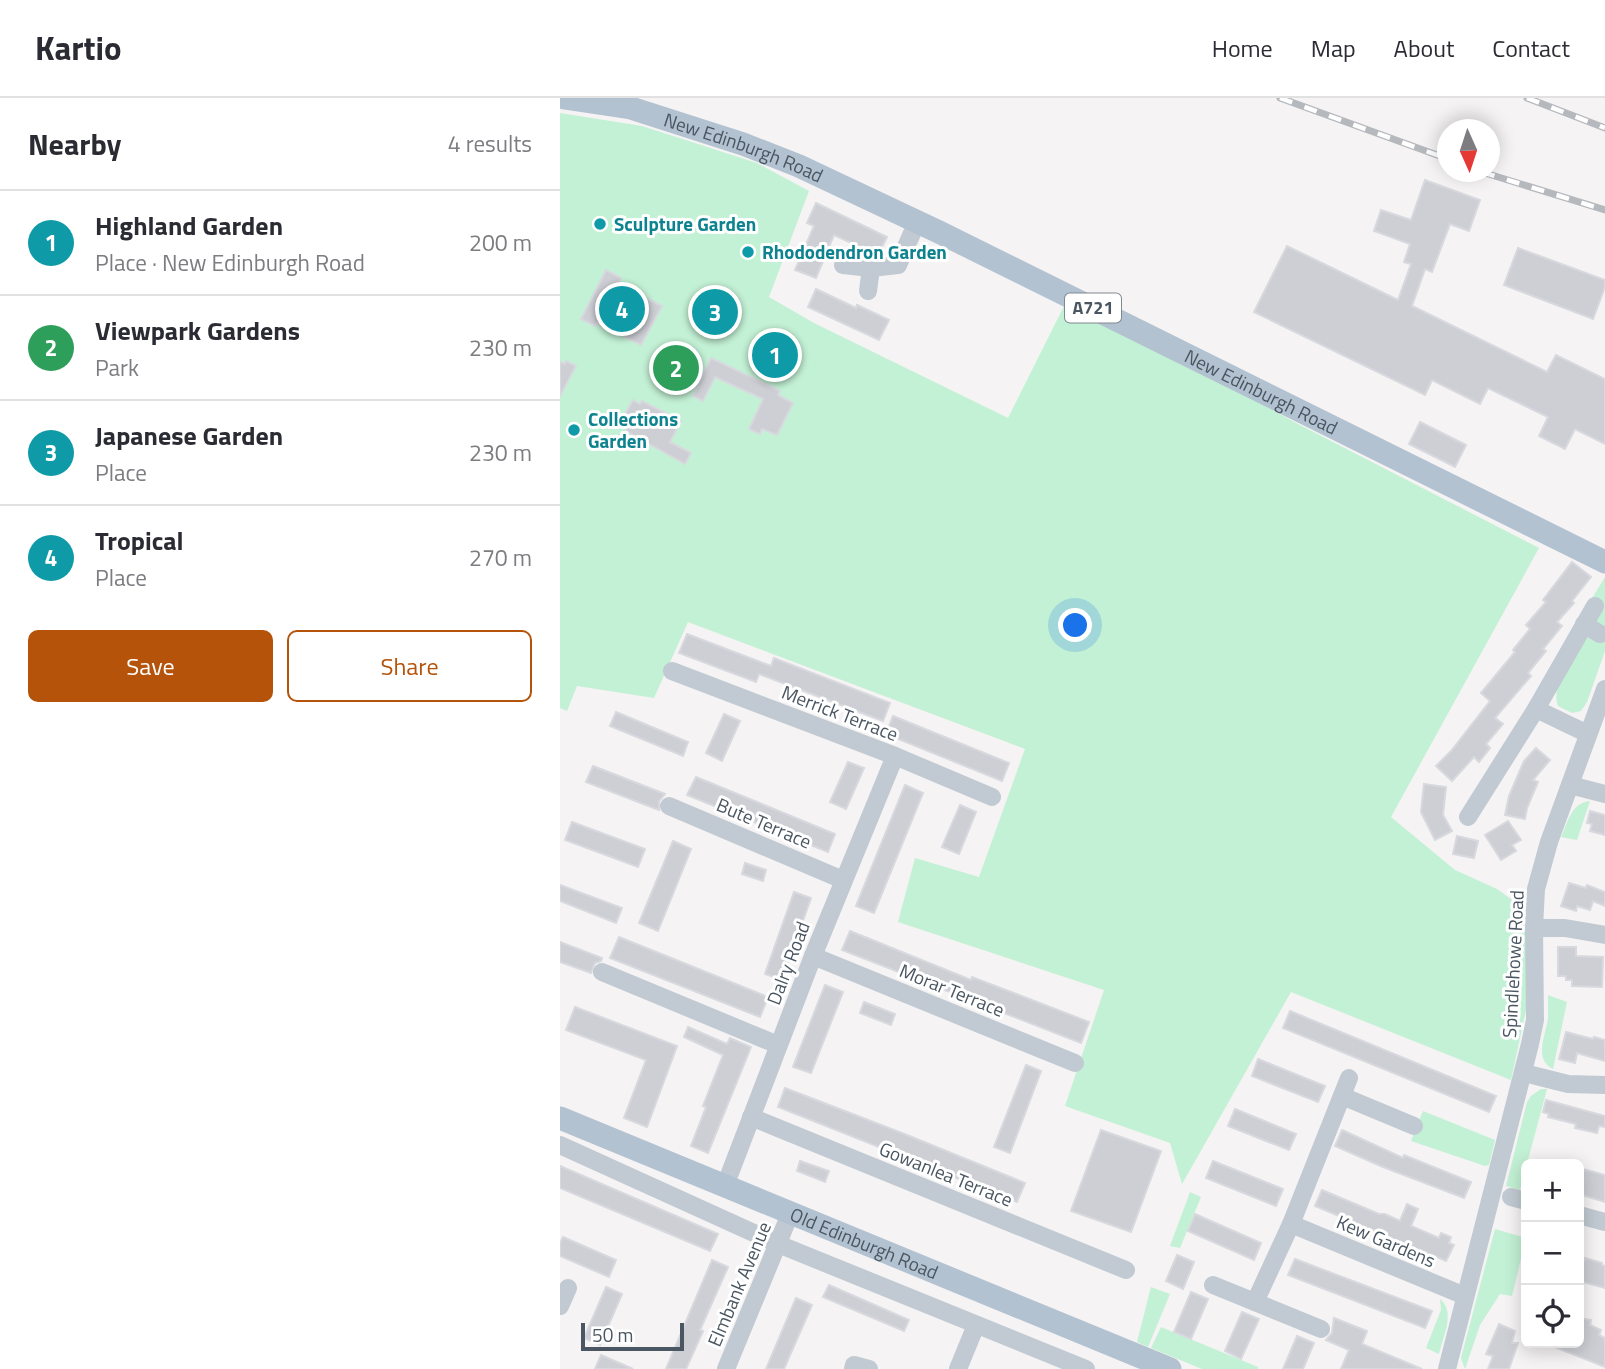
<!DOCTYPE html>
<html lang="en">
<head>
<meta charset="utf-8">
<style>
	body { margin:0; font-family:"Titillium Web",sans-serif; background:#f2f2f3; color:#2b2b33 }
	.controls { position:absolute; right:21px; bottom:21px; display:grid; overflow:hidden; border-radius:10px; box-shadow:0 4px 18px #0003 }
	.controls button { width:63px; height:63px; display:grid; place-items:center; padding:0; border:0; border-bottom:2px solid #e1e1e2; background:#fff; color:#2b2b33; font:35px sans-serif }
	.compass { position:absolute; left:877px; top:21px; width:63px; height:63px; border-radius:50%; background:#fff; box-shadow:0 4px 18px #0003; rotate:177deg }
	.scale { position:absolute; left:21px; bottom:18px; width:103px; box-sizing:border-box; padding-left:7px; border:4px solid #4a5661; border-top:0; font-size:19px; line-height:24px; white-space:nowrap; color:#4a5661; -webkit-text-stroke:5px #fff; paint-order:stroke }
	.you { position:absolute; left:516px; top:528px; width:24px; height:24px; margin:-18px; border:5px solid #fff; border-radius:50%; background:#1a73e8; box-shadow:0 0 0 10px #1a73e833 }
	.badge { display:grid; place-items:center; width:46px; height:46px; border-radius:50%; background:#b45309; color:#fff; font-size:23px; font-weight:700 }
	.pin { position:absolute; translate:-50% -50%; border:4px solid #fff; box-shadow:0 2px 7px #0006 }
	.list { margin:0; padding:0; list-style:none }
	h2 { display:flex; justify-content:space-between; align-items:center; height:91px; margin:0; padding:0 28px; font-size:30px }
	h2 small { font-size:23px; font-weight:400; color:#7c7c81 }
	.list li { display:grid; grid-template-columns:46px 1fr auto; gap:21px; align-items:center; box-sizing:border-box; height:105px; padding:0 28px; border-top:2px solid #e1e1e2 }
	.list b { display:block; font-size:26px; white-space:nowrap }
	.list p { margin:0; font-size:23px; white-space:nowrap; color:#7c7c81 }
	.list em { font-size:23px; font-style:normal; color:#7c7c81 }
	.actions { display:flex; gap:14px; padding:21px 28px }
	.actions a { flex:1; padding:16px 0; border:2px solid #b45309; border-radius:10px; text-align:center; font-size:24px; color:#b45309 }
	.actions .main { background:#b45309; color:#fff }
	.icon { flex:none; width:38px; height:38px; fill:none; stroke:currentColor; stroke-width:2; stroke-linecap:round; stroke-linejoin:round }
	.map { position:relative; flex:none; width:1045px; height:1271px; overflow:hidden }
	header { display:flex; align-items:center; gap:42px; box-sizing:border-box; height:98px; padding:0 35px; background:#fff; border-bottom:2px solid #e1e1e2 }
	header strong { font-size:33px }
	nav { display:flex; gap:38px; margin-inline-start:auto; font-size:24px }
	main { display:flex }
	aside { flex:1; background:#fff }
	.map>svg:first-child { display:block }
	.green { fill:#c3f1d5 }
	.building { fill:#cdcfd5; stroke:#d7d9de; stroke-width:2 }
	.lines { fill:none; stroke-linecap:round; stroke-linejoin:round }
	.minor { stroke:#c1cad2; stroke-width:18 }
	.major { stroke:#b3c2d1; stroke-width:23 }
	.rail-casing { stroke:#b5b8bd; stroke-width:7 }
	.rail { stroke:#fff; stroke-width:4.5; stroke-dasharray:13; stroke-linecap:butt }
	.culture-dot { fill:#0f9aa8; stroke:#fff; stroke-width:2.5 }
	.labels { text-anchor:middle; stroke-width:6; stroke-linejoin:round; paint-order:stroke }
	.shield { fill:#fff; stroke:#808990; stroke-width:2 }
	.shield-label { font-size:18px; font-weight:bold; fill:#4a5661 }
	.street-label { font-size:19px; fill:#4a5661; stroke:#fff }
	.culture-label { font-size:19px; font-weight:bold; fill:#0d838f; stroke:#fff; text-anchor:start }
</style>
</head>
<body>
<header>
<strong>Kartio</strong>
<nav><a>Home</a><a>Map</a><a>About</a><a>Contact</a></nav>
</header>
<main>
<aside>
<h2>Nearby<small>4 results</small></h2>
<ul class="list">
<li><span class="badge" style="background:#0f9aa8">1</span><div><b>Highland Garden</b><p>Place · New Edinburgh Road</p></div><em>200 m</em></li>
<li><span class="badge" style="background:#2e9e5b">2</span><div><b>Viewpark Gardens</b><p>Park</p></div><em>230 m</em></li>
<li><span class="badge" style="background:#0f9aa8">3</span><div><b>Japanese Garden</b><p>Place</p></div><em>230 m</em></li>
<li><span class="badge" style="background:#0f9aa8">4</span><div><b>Tropical</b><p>Place</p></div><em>270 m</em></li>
</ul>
<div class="actions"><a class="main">Save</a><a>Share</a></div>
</aside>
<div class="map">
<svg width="1045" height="1271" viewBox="0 0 1045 1271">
	<rect width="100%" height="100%" fill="#f5f3f3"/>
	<g class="green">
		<path d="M0,15L82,28L197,65L249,93L209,199L254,225L448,320L504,208L619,261L738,326L979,450L831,719L895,772L937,791L955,804L952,819L967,831L966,912L951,982L731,894L622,1086L610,1045L505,1008L544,892L338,824L355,760L419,779L465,651L128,524L94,600L17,588L7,613L0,610Z"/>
		<path d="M1045,479V553L1027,604L1021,613L1012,615L998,608C989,587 1021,541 1036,527L1031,502Z"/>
		<path d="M1030,703L1017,742L1001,739C1008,724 1011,705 1030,703Z"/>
		<path d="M988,897L1007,904L993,971C973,961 986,937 988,920C988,912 988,904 988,897Z"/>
		<path d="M981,991H987L960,1092L946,1088L967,1004L971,998Z"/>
		<path d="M863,1013L935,1042L929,1067L925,1068L851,1043Z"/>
		<path d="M630,1094L641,1099L620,1150L610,1148Z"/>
		<path d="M935,1131L966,1140L952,1198L940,1196L920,1227L905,1271L901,1260Z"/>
		<path d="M591,1189L610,1196L588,1249L577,1244Z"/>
		<path d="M880,1201C896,1214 883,1239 879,1256L866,1250L881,1212Z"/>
		<path d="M601,1229L698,1269V1271H642L591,1250Z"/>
	</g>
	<g class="building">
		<path d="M865,82L920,102L909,133L890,126L872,174L865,171L852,208L987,274L996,257L1045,281V346L1015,331L1005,351L979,338L988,319L928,290L920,306L872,282L865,297L694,214L727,148L838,202L851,166L844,164L850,146L814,133L821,112L851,122Z"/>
		<path d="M256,105L327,139L318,157L274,137L256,180L235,172L254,128L247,125Z"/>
		<path d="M958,150L1045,182V189L1033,221L944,187Z"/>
		<path d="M46,172L61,180L59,186L102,208L81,247L37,225L35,228L21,221Z"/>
		<path d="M256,191L296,210L297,207L329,222L319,242L248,209Z"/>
		<path d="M151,260L220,293L218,297L233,305L217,337L202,331L200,336L189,331L203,301L155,279L143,303L133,298Z"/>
		<path d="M6,263L16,268L0,298V264L5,266Z"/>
		<path d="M73,302L80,306L82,303L121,323L110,344L131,355L125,366L66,333L73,320L65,316Z"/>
		<path d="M860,324L906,347L895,369L849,346Z"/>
		<path d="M1012,464L1031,479L1012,503L1014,505L997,524L1002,528L983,551L986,553L968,575L971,578L935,620L943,626L926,646L930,650L919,664L914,659L892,683L876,668L891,653L930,603L921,595L955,554L953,552L970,531L966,527L986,504L983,502Z"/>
		<path d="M127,536L211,568L214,560L330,605L323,623L199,576L196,584L119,555Z"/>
		<path d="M56,614L128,644L123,658L50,628Z"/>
		<path d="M164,616L180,623L162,663L146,655Z"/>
		<path d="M333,618L449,665L442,683L326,636Z"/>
		<path d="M976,650L990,662L973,682L978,684L967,710L965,721L945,717L949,698L964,663Z"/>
		<path d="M288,664L304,670L286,711L270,704Z"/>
		<path d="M33,668L105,696L99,703V712L26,684Z"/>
		<path d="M136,679L275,736L268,754L127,697Z"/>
		<path d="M864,686L886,689L883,717L892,733L875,742L861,714Z"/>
		<path d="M345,687L363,695L314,815L296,808Z"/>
		<path d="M400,707L416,714L399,756L382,749Z"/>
		<path d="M1030,713L1045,717V737L1030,733L1032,726L1027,725Z"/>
		<path d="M948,723L961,742L952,747L956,753L941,762L925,737Z"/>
		<path d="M12,724L85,751L78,769L5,742Z"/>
		<path d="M897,738L918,743L914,760L893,756Z"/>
		<path d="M113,743L131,751L98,833L79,825Z"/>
		<path d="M185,765L206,772L203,783L182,776Z"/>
		<path d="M1009,785L1026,790L1027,787L1045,794V808L1033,803L1030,812L1017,808L1016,813L1001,808Z"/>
		<path d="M0,787L62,810L56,825L0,803Z"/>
		<path d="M234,794L251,800L222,882L205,876Z"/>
		<path d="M290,833L411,882L412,879L529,924L521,945L282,852Z"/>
		<path d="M59,839L208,899L200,919L50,860Z"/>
		<path d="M0,844L42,860L41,863L35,865L31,875L0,864Z"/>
		<path d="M998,849H1016V858L1043,859L1042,889L1012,888V882H1006V878H998Z"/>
		<path d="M265,887L283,894L251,975L233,969Z"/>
		<path d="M304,904L335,916L331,927L300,915Z"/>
		<path d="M15,909L117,948L87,1029L64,1020L86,962L6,932Z"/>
		<path d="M730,913L936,998L929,1014L723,930Z"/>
		<path d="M128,929L167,946L170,940L191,949L148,1055L131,1048L146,1009L143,1008L163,957L124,939Z"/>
		<path d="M1006,934L1033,941L1034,939L1045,942V963L1017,955L1015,965L999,961Z"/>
		<path d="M698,961L765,988L758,1004L692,978Z"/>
		<path d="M466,967L481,973L450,1055L434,1049Z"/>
		<path d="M225,990L342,1035L465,1085L457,1104L218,1009Z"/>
		<path d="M986,1002L1045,1018V1029L1039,1028L1037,1035L1015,1030L1016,1026L988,1019L989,1016L983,1014Z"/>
		<path d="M675,1011L736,1036L729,1052L668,1028Z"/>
		<path d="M541,1032L601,1053L571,1134L511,1113Z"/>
		<path d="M782,1032L843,1060L844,1057L911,1084L904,1100L823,1069L775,1048Z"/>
		<path d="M240,1063L269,1073L265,1084L237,1073Z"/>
		<path d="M653,1063L723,1091L716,1108L646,1080Z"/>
		<path d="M0,1068L158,1136L150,1153L0,1090Z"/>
		<path d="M1019,1070L1045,1077V1104L1019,1096Z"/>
		<path d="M762,1092L819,1116H825L840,1123L847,1106L858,1111L851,1128L879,1140L881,1135L891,1139L889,1145L894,1147L886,1163L755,1108Z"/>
		<path d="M635,1116L701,1145L694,1162L628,1133Z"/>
		<path d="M3,1139L56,1162L49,1179L0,1158V1145Z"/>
		<path d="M617,1157L634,1164L623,1191L606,1183Z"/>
		<path d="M1025,1160L1042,1165V1167L1045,1168V1190L1019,1183L1020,1161L1025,1162Z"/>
		<path d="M735,1161L872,1213L865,1230L728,1177Z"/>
		<path d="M152,1162L168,1169L140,1232L143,1233L126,1271H106Z"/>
		<path d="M269,1187L349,1222L344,1233L263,1199Z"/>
		<path d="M46,1189L62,1196L40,1247L24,1240Z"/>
		<path d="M631,1194L648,1201L631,1241L614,1234Z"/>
		<path d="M236,1200L252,1207L224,1271H206Z"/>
		<path d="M682,1214L699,1221L681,1261L665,1253Z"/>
		<path d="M774,1220L807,1233L802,1246L862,1271H781L789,1252L766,1242L772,1235Z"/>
		<path d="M1019,1220L1031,1222L1030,1227L1041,1232L1039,1237L1045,1240V1269L985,1245H1019Z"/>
		<path d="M939,1226L955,1233L952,1245H958L949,1271H928L933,1258L926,1256Z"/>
		<path d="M737,1238L754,1245L743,1271H723Z"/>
		<path d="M41,1257L73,1271H35Z"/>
	</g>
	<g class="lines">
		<g class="minor">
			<path d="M283,167L311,170L338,167L357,124"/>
			<path d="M308,193L311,170"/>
			<path d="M1024,526L1040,536"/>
			<path d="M112,573L335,658L432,699"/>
			<path d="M1028,636L976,611L1035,508"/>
			<path d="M1010,687L1045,696"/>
			<path d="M109,708L283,782"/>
			<path d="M908,719L976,611"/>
			<path d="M974,830H1005L1045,837"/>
			<path d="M253,858L515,965"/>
			<path d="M42,874L218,947"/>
			<path d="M964,975L1008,986L1045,987"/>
			<path d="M789,980L731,1126L905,1198"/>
			<path d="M782,998L854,1028"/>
			<path d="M191,1019L566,1172"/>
			<path d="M0,1047L218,1146L526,1271"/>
			<path d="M165,1088L253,858L335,658"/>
			<path d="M951,1099L966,1103"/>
			<path d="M1019,1117L1045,1124"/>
			<path d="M653,1187L761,1231"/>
			<path d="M695,1204L731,1126"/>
			<path d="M0,1208L8,1190"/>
			<path d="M166,1271L230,1116"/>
			<path d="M293,1271L294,1267L309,1271"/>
			<path d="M398,1271L416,1227"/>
			<path d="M887,1271L970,946L975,922L974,830L976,791L989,744L1045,591"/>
		</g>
		<g class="major">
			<path id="s1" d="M4,0L71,10L183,46L239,68L381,135L1045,464"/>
			<path id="s2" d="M0,1020L610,1271"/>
		</g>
		<defs>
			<g id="rail">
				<path d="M720,0L888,61"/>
				<path d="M967,0L1045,30"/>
				<path d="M922,74L1045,112"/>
			</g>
		</defs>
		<use href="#rail" class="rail-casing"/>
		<use href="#rail" class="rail"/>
	</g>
	<g class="culture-dot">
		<circle cx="40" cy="126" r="7"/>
		<circle cx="188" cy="154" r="7"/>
		<circle cx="14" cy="332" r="7"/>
	</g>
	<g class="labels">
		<rect class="shield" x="505" y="195.5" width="56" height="29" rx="5"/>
		<g class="shield-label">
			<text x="533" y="216">A721</text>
		</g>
		<g class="street-label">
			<text dy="7" stroke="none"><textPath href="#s1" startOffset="187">New Edinburgh Road</textPath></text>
			<text dy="7" stroke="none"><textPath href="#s1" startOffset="760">New Edinburgh Road</textPath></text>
			<text transform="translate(280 615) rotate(21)" y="7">Merrick Terrace</text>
			<text transform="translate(204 725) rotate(23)" y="7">Bute Terrace</text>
			<text transform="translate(228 865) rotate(-69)" y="7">Dalry Road</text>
			<text transform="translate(953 866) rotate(-87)" y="7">Spindlehowe Road</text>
			<text transform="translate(392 892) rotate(22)" y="7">Morar Terrace</text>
			<text transform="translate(386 1076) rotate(22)" y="7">Gowanlea Terrace</text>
			<text transform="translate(826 1143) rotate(23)" y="7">Kew Gardens</text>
			<text dy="7" stroke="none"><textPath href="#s2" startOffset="329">Old Edinburgh Road</textPath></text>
			<text transform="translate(179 1186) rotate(-67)" y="7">Elmbank Avenue</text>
		</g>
		<g class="culture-label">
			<text x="54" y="133">Sculpture Garden</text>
			<text x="202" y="161">Rhododendron Garden</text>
			<text x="28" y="328">Collections<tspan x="28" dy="22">Garden</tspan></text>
		</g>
	</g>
</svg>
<div class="controls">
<button>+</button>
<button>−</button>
<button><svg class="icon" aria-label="locate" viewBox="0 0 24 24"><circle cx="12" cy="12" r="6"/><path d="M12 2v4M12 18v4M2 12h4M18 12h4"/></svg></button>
</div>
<svg class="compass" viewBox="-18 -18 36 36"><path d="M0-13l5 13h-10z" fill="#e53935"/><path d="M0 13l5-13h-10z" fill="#7c7c81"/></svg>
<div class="scale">50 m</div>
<div class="you"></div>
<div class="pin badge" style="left:215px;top:257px;background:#0f9aa8">1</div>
<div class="pin badge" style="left:116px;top:270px;background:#2e9e5b">2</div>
<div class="pin badge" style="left:155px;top:214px;background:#0f9aa8">3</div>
<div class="pin badge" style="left:62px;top:211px;background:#0f9aa8">4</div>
</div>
</main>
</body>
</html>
